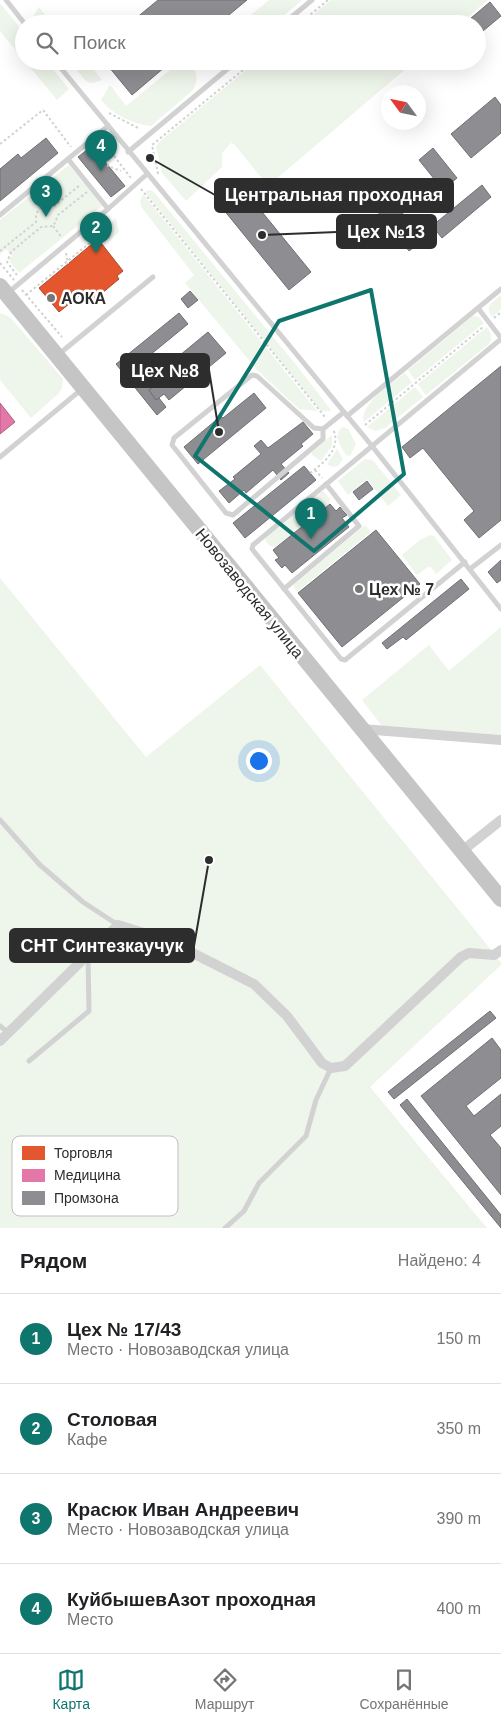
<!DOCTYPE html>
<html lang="ru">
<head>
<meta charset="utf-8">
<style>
	body { margin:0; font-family:Helvetica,sans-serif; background:#f2f2f2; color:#202124 }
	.compass { position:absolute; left:381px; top:85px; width:45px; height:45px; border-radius:50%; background:#fff; box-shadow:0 5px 20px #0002; rotate:303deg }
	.you { position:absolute; left:258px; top:760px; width:18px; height:18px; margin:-12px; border:4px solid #fff; border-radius:50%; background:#1a73e8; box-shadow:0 0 0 8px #1a73e833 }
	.badge { display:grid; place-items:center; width:32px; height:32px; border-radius:50%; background:#0f766e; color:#fff; font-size:16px; font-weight:700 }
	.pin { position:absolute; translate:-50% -41px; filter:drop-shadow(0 1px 2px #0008) }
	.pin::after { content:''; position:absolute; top:26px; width:18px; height:15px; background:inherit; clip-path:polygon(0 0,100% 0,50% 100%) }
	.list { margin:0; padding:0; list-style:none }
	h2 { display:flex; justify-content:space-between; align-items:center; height:65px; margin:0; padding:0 20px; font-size:21px }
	h2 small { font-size:16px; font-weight:400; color:#757577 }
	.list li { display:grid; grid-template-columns:32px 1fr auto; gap:15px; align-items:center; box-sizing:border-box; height:90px; padding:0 20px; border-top:1px solid #e0e0e0 }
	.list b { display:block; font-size:19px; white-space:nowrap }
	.list p { margin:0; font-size:16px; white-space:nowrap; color:#757577 }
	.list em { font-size:16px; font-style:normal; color:#757577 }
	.icon { flex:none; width:28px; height:28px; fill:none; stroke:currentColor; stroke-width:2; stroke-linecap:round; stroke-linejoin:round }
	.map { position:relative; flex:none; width:501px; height:1228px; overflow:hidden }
	.search { position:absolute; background:#fff; box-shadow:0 5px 20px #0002; left:15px; right:15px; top:15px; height:55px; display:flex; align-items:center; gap:12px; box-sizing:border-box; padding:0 18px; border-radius:28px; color:#757577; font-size:19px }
	.sheet { height:425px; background:#fff }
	nav { display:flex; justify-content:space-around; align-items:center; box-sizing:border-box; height:70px; border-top:1px solid #e0e0e0; background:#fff; font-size:14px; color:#757577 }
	nav a { display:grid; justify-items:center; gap:2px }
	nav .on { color:#0f766e }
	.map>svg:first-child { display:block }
	.green { fill:#eef5ea }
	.shops { fill:#e4572e; stroke:#ad4a2e }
	.health { fill:#e377a8; stroke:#ac6183 }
	.industry { fill:#8d8d92; stroke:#707074 }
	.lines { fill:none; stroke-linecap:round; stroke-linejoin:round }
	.path { stroke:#d2d2d2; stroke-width:2; stroke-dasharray:2.5 2.5; stroke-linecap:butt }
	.lane { stroke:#d2d2d2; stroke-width:5 }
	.street { stroke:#d2d2d2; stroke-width:10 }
	.primary { stroke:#c5c5c5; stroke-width:16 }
	.marked { fill:none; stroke:#0f766e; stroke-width:4; stroke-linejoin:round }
	.poi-dot { fill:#767676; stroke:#fff; stroke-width:2 }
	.labels { text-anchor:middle; stroke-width:5; stroke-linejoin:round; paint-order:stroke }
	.poi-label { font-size:16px; font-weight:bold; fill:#2d2d2d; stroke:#fff; text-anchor:start }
	.street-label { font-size:16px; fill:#2d2d2d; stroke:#fff }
	.key { fill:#fff; stroke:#c0c0c0; stroke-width:1 }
	.key-label { font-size:14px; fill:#2d2d2d }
	.leader { fill:none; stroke:#2d2d2d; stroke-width:2 }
	.callout-dot { fill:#2d2d2d; stroke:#fff; stroke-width:2 }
	.callout { fill:#2d2d2d; stroke:#2d2d2d; stroke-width:2 }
	.callout-label { font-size:18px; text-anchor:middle; font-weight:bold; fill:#fff }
</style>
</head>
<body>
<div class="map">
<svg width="501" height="1228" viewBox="0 0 501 1228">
	<rect width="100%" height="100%" fill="#fff"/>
	<g class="green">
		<path d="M269,0H302L274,24H240Z"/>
		<path d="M331,0H488L460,24H302Z"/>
		<path d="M0,3L24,33V60L0,31Z"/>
		<path d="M39,7L52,24H37L34,15Z"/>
		<path d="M25,61H46L69,89L57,100Z"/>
		<path d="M69,61H87L102,80L94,83L87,82Z"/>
		<path d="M181,61H189C197,72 199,78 193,90L151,126C132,124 112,114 101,100L110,85L126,106Z"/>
		<path d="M257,61H415L268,186L234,144L231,143L222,153V167L186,201L162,173L156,147L158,143Z"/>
		<path d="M69,165L102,206L19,273L8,259L12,256L6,249L0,254V220Z"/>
		<path d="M148,190L153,191L297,366L331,410L329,411H321L145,192Z"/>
		<path d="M143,194L317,411L299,409L257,370L185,283L194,275L142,208L140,202Z"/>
		<path d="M116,218L119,232L110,240L99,235V232Z"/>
		<path d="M501,295V309L492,317C484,306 493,302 501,295Z"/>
		<path d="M0,313L10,317L63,379L62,388L59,393L31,418L0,380Z"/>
		<path d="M473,316L479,317L484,323L415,380L408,370Z"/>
		<path d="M487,327C490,332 493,337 490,343L426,395L418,384Z"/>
		<path d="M405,373L412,382L364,422C359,404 392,383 405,373Z"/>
		<path d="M415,387L423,397L385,428L375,431L367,427Z"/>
		<path d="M343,427L348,429L356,444L350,456L346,455C340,445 332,435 343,427Z"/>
		<path d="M332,435V446L322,459L321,461L312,455V452Z"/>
		<path d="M337,449L343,459L338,466L332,467L327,464Z"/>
		<path d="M365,459L372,460L375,463L401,495L388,506L367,479L348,495L338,481Z"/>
		<path d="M323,491L330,499L329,504L275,547L270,546L265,540L268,535Z"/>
		<path d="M365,525L371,532L298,591H296L293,585Z"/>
		<path d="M430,535L434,536L452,560L436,574L431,567H428L417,575L402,555L420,540Z"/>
		<path d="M0,578L146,757L260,665L501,962V965L370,1087L487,1228H0Z"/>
		<path d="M501,627V735L382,726L362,700L429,645L449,671Z"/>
	</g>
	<path class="shops" d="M98,239L123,271L117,276L119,279L89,304L85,299L83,301L79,296L59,312L39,288Z"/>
	<path class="health" d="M0,403L15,422L0,434Z"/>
	<g class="industry">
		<path d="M158,0H247L218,24H129Z"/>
		<path d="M490,2L501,16L477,36V24H464Z"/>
		<path d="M104,61H172L132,95Z"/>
		<path d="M495,97L501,105V133L471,158L451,134Z"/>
		<path d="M46,138L58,153L0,201V169L18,154L21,158Z"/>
		<path d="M92,146L125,186L111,197L78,157Z"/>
		<path d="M433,148L457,178L443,190L419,160Z"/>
		<path d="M236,180L311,272L289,290L214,198Z"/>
		<path d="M482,185L491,197L442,238L432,226Z"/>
		<path d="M387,194L424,240L409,251L373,206Z"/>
		<path d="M190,291L198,300L188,308L181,299Z"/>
		<path d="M179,313L188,324L139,364L156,385L149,390L156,400L159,398L166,407L157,415L116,364Z"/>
		<path d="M208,332L226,353L169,400L164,394L156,400L149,390L156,385L151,379Z"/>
		<path d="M501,366V520L479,538L464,520L474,511L423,448L410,458L402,447Z"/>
		<path d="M254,393L266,408L198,464L184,447L221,416L223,418Z"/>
		<path d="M303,422L313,434L301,444L303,446L281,464L289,473L281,480L273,470L246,493L244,490L229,503L219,491L235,479L233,477L261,454L254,446L261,440L268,448Z"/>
		<path d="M304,466L316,480L245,538L233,523Z"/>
		<path d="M367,481L373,489L359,500L353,492Z"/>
		<path d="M330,504L336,511L340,507L343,511L347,515L342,518L349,527L292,573L285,565L282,568L275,560L279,558L273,550Z"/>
		<path d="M376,530L420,584L342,647L298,593Z"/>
		<path d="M501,560V580L497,583L488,572Z"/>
		<path d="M461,579L469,589L406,640L403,637L387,649L382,643Z"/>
		<path d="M490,1011L496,1018L394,1099L388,1092Z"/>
		<path d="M492,1038L501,1050V1078L466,1106L474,1116L501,1094V1126L490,1135L501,1148V1195L421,1096Z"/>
		<path d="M407,1099L501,1215V1228L400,1105Z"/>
	</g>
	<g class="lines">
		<g class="path">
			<path d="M299,24L328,0"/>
			<path d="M109,113L140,129"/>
			<path d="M0,144L43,110L71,147"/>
			<path d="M111,152L131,178"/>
			<path d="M109,154L108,166L121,171"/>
			<path d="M158,174L152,145L254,61"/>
			<path d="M141,189L325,417"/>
			<path d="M32,198L40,208"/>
			<path d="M53,226L62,238"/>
			<path d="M0,251L36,222C35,210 41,204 53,207L80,185"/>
			<path d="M66,253L68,264"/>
			<path d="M0,263L14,280"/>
			<path d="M17,275L7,262L11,252L41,227L53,226L55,223L58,215L87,192"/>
			<path d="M22,290L62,337"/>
			<path d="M26,295L97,237"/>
			<path d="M494,318L501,312"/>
			<path d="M365,425L483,327"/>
			<path d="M315,470L322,478"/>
			<path d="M310,473C324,463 342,448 333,429"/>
		</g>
		<g class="lane">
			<path d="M6,0L25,24"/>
			<path d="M283,24L312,0"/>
			<path d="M55,61L372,446L501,609"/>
			<path d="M128,152L237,61"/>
			<path d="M108,209L147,174"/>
			<path d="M0,215L108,126"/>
			<path d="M9,292L108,209L68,159"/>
			<path d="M478,308L501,338"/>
			<path d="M59,354L153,277"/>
			<path d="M347,416L501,289"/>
			<path d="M323,429V439L233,515L226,513L172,445L174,438L252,375L257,376L314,428L323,429L344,412"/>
			<path d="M0,457L82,389"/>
			<path d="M465,562L345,660L341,659L252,549L253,545L501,339"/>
			<path d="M470,569L501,545"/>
			<path d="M284,589L359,526L326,484"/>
			<path d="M0,820L40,865L83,902L118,925"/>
			<path d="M0,1026L9,1033"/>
			<path d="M29,1061L89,1011L88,956"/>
			<path d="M225,1228L244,1211L259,1183L306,1136L316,1100L331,1068"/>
		</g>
		<g class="street">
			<path d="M362,729L501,740"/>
			<path d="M462,851L501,820"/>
			<path d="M0,1041L118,925L169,941L254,984L287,1016L322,1063L331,1068L345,1066L461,957L469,953L494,955L501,950"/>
		</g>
		<path class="primary" d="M0,286L501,899"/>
	</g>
	<path class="marked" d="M371,290L404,474L314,551L195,456L279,321Z"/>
	<g class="poi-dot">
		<circle cx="51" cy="298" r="5"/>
		<circle cx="359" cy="589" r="5"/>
	</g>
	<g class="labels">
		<g class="poi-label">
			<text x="61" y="304">АОКА</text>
			<text x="369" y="595">Цех № 7</text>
		</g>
		<g class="street-label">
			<text transform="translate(250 593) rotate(51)" y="6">Новозаводская улица</text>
		</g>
	</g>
	<rect x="12" y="1136" width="166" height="80" rx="8" class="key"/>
	<rect x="22" y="1146" width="23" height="14" fill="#e4572e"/>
	<rect x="22" y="1169" width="23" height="13" fill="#e377a8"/>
	<rect x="22" y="1191" width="23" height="14" fill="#8d8d92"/>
	<g class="key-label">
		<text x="54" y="1158">Торговля</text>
		<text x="54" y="1180">Медицина</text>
		<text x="54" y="1203">Промзона</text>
	</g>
	<path class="leader" d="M150 158L215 195M262 235L337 232M219 432L209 370M209 860L194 946"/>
	<g class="callout-dot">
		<circle cx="150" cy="158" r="5"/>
		<circle cx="262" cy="235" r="5"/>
		<circle cx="219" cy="432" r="5"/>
		<circle cx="209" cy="860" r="5"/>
	</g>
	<g class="callout">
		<rect x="215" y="179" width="238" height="33" rx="5"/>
		<rect x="337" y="215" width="99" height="33" rx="5"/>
		<rect x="121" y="354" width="88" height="33" rx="5"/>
		<rect x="10" y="929" width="184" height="33" rx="5"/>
	</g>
	<g class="callout-label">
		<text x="334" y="201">Центральная проходная</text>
		<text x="386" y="238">Цех №13</text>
		<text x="165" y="377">Цех №8</text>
		<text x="102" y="952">СНТ Синтезкаучук</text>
	</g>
</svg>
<svg class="compass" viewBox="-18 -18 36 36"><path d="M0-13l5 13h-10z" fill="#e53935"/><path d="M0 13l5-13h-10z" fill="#757577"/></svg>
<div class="you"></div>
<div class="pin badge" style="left:311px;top:539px">1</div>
<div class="pin badge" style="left:96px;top:253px">2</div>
<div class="pin badge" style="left:46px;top:217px">3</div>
<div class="pin badge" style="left:101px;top:171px">4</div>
<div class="search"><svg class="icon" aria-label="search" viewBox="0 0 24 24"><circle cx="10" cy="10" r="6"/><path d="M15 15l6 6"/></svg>Поиск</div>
</div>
<section class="sheet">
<h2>Рядом<small>Найдено: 4</small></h2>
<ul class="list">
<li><span class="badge">1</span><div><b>Цех № 17/43</b><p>Место · Новозаводская улица</p></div><em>150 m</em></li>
<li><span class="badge">2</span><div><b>Столовая</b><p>Кафе</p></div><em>350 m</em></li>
<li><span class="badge">3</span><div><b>Красюк Иван Андреевич</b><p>Место · Новозаводская улица</p></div><em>390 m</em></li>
<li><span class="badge">4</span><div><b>КуйбышевАзот проходная</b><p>Место</p></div><em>400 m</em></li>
</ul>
</section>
<nav>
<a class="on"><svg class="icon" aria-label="map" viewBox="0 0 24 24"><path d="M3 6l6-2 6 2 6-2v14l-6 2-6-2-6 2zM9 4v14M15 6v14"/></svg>Карта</a>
<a><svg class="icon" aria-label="directions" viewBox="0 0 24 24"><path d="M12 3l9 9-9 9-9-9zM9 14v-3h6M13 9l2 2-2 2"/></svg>Маршрут</a>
<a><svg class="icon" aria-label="saved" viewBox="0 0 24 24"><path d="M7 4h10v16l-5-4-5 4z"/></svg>Сохранённые</a>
</nav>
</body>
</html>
